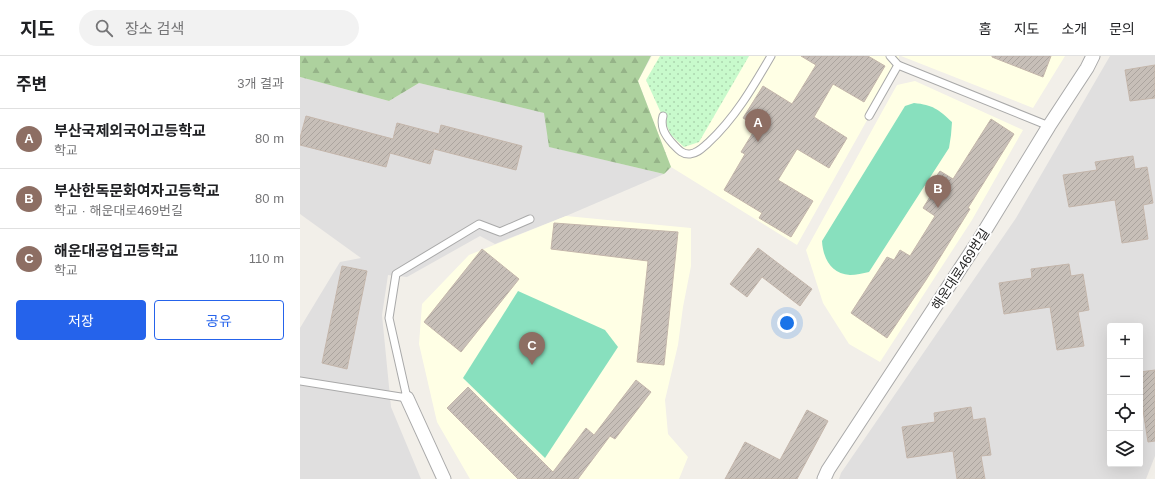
<!DOCTYPE html>
<html lang="ko">
<head>
<meta charset="utf-8">
<style>
	body { margin:0; font-family:Arial,"Noto Sans KR",sans-serif; background:#f2f2f2; color:#202124 }
	.controls { position:absolute; right:12px; bottom:12px; display:grid; overflow:hidden; border-radius:4px; box-shadow:0 4px 16px #0002 }
	.controls button { width:36px; height:36px; display:grid; place-items:center; padding:0; border:0; border-bottom:1px solid #e0e0e0; background:#fff; color:#202124; font:20px sans-serif }
	.you { position:absolute; left:487px; top:267px; width:14px; height:14px; margin:-10px; border:3px solid #fff; border-radius:50%; background:#1a73e8; box-shadow:0 0 0 6px #1a73e833 }
	.badge { display:grid; place-items:center; width:26px; height:26px; border-radius:50%; background:#2563eb; color:#fff; font-size:13px; font-weight:700 }
	.pin { position:absolute; translate:-50% -33px; filter:drop-shadow(0 1px 2px #0008) }
	.pin::after { content:''; position:absolute; top:21px; width:14px; height:12px; background:inherit; clip-path:polygon(0 0,100% 0,50% 100%) }
	.list { margin:0; padding:0; list-style:none }
	h2 { display:flex; justify-content:space-between; align-items:center; height:52px; margin:0; padding:0 16px; font-size:17px }
	h2 small { font-size:13px; font-weight:400; color:#757577 }
	.list li { display:grid; grid-template-columns:26px 1fr auto; gap:12px; align-items:center; box-sizing:border-box; height:60px; padding:0 16px; border-top:1px solid #e0e0e0 }
	.list b { display:block; font-size:15px; white-space:nowrap }
	.list p { margin:0; font-size:13px; white-space:nowrap; color:#757577 }
	.list em { font-size:13px; font-style:normal; color:#757577 }
	.actions { display:flex; gap:8px; padding:12px 16px }
	.actions a { flex:1; padding:9px 0; border:1px solid #2563eb; border-radius:4px; text-align:center; font-size:14px; color:#2563eb }
	.actions .main { background:#2563eb; color:#fff }
	.icon { flex:none; width:22px; height:22px; fill:none; stroke:currentColor; stroke-width:2; stroke-linecap:round; stroke-linejoin:round }
	.map { position:relative; flex:none; width:855px; height:423px; overflow:hidden }
	header { display:flex; align-items:center; gap:24px; box-sizing:border-box; height:56px; padding:0 20px; background:#fff; border-bottom:1px solid #e0e0e0 }
	header strong { font-size:19px }
	nav { display:flex; gap:22px; margin-inline-start:auto; font-size:14px }
	.search { width:280px; height:36px; background:#f2f2f2; display:flex; align-items:center; gap:10px; box-sizing:border-box; padding:0 14px; border-radius:22px; color:#757577; font-size:15px }
	main { display:flex }
	aside { flex:1; background:#fff }
	.map>svg:first-child { display:block }
	.residential { fill:#e0dfdf; fill-rule:evenodd }
	.education { fill:#ffffe5 }
	.forest { fill:url(#forest-firs) }
	.park { fill:url(#park-dots) }
	.pitch { fill:#88e0be }
	.building { fill:url(#building-hatch); stroke:#c4b6ab }
	.lines { fill:none; stroke-linecap:round; stroke-linejoin:round }
	.lane-casing { stroke:#a9a9a9; stroke-width:9 }
	.street-casing { stroke:#a9a9a9; stroke-width:15 }
	.lane { stroke:#fff; stroke-width:7 }
	.street { stroke:#fff; stroke-width:13 }
	.labels { text-anchor:middle; stroke-width:4; stroke-linejoin:round; paint-order:stroke }
	.street-label { font-size:13px; fill:#222; stroke:#fff }
</style>
</head>
<body>
<header>
<strong>지도</strong>
<div class="search"><svg class="icon" aria-label="search" viewBox="0 0 24 24"><circle cx="10" cy="10" r="6"/><path d="M15 15l6 6"/></svg>장소 검색</div>
<nav><a>홈</a><a>지도</a><a>소개</a><a>문의</a></nav>
</header>
<main>
<aside>
<h2>주변<small>3개 결과</small></h2>
<ul class="list">
<li><span class="badge" style="background:#8d6e63">A</span><div><b>부산국제외국어고등학교</b><p>학교</p></div><em>80 m</em></li>
<li><span class="badge" style="background:#8d6e63">B</span><div><b>부산한독문화여자고등학교</b><p>학교 · 해운대로469번길</p></div><em>80 m</em></li>
<li><span class="badge" style="background:#8d6e63">C</span><div><b>해운대공업고등학교</b><p>학교</p></div><em>110 m</em></li>
</ul>
<div class="actions"><a class="main">저장</a><a>공유</a></div>
</aside>
<div class="map">
<svg width="855" height="423" viewBox="0 0 855 423">
	<defs>
		<pattern id="forest-firs" width="22" height="20" patternUnits="userSpaceOnUse"><rect width="22" height="20" fill="#add19e"/><path d="M5 1l3.5 6h-7zM16 11l3.5 6h-7z" fill="#95b388"/></pattern>
		<pattern id="park-dots" width="8" height="8" patternUnits="userSpaceOnUse"><rect width="8" height="8" fill="#c8facc"/><path d="M2 2h.1M6 6h.1" fill="none" stroke="#acd6af" stroke-width="1.8" stroke-linecap="round"/></pattern>
		<pattern id="building-hatch" width="6" height="6" patternUnits="userSpaceOnUse"><rect width="6" height="6" fill="#c7bfb8"/><path d="M-1 1l2-2M0 6l6-6M5 7l2-2" fill="none" stroke="#aba49e"/></pattern>
	</defs>
	<rect width="100%" height="100%" fill="#f2efe9"/>
	<g class="residential">
		<path d="M810,0H855V400L846,423H539L541,417L716,162ZM810,270H840V408H810Z"/>
		<path d="M0,21L89,45L119,27L245,57L250,91L364,118L266,160L195,188L180,180L107,221L88,219L82,259L91,351L121,423H0V272L40,206L61,202L0,158Z"/>
	</g>
	<g class="education">
		<path d="M352,0H599L598,9L497,189L371,111L338,25Z"/>
		<path d="M601,0H765L733,52Z"/>
		<path d="M615,25L723,74L672,164L580,306L549,288L523,247L506,194L583,54L597,29Z"/>
		<path d="M266,160L391,172V210L383,251L378,289L365,344L368,378L388,401L379,423H170L137,366L119,288L122,248L169,199Z"/>
	</g>
	<path class="forest" d="M0,0H351L338,25L371,111L364,118L249,91L244,57L119,27L89,45L0,21Z"/>
	<path class="park" d="M360,0H449L399,86L384,91L371,79L346,24Z"/>
	<g class="pitch">
		<path d="M614,47C633,49 638,53 652,66L651,79L649,92L569,216C563,217 556,219 550,219C531,218 523,202 522,185L605,50Z"/>
		<path d="M218,235L305,274L318,291L245,402L163,322Z"/>
	</g>
	<g class="building">
		<path d="M501,0H568L585,10L564,46L533,28L514,61L547,82L529,112L497,93L478,124L513,145L491,181L459,162L462,157L424,134L445,98L441,96L457,70L443,62L463,30L492,48L516,9Z"/>
		<path d="M692,0H751L743,21L692,1Z"/>
		<path d="M855,9V42L830,45L825,14Z"/>
		<path d="M6,60L93,83L97,67L139,78L141,69L222,90L216,114L134,93L130,108L90,97L86,111L0,89V82Z"/>
		<path d="M691,63L714,78L668,152L670,153L626,224L587,282L551,257L587,201L594,204L600,194L610,200L635,160L623,152L638,128L633,125L640,115L653,123Z"/>
		<path d="M833,100L835,113L847,111L853,147L843,149L848,183L822,187L815,144L769,151L763,119L797,114L795,106Z"/>
		<path d="M254,167L378,176L364,309L337,306L348,205L251,193Z"/>
		<path d="M458,192L512,233L500,250L462,221L447,241L430,228Z"/>
		<path d="M182,193L219,223L161,296L124,266Z"/>
		<path d="M769,208L771,220L783,218L789,254L778,256L784,290L757,294L750,251L704,258L699,227L732,222L731,213Z"/>
		<path d="M42,210L67,215L47,313L22,307Z"/>
		<path d="M855,314V385L848,386L840,335V316Z"/>
		<path d="M336,324L351,336L315,383L310,380L278,423H218L147,352L168,331L253,416L286,372L294,379Z"/>
		<path d="M671,351L673,364L685,362L691,399L681,400L685,423H657L653,395L607,402L602,371L635,366L634,357Z"/>
		<path d="M507,354L528,365L497,423H425L445,386L480,404Z"/>
	</g>
	<g class="lines">
		<defs>
			<g id="lane">
				<path d="M590,0L598,9L749,70"/>
				<path d="M363,60C360,71 365,79 372,87C377,92 382,99 390,98C398,97 402,92 408,87C435,62 453,31 471,0"/>
				<path d="M569,60L598,9"/>
				<path d="M0,325L107,342L89,262L96,218L179,168L200,176L230,163"/>
			</g>
			<g id="street">
				<path d="M107,342L144,423"/>
				<path d="M524,423L528,414L679,184L749,70L787,12L793,0"/>
			</g>
		</defs>
		<use href="#lane" class="lane-casing"/>
		<use href="#street" class="street-casing"/>
		<use href="#lane" class="lane"/>
		<use href="#street" class="street"/>
	</g>
	<g class="labels">
		<g class="street-label">
			<text transform="translate(660 213) rotate(-57)" y="5">해운대로469번길</text>
		</g>
	</g>
</svg>
<div class="controls">
<button>+</button>
<button>−</button>
<button><svg class="icon" aria-label="locate" viewBox="0 0 24 24"><circle cx="12" cy="12" r="6"/><path d="M12 2v4M12 18v4M2 12h4M18 12h4"/></svg></button>
<button><svg class="icon" aria-label="layers" viewBox="0 0 24 24"><path d="M12 4l9 5-9 5-9-5zM3 14l9 5 9-5"/></svg></button>
</div>
<div class="you"></div>
<div class="pin badge" style="left:458px;top:86px;background:#8d6e63">A</div>
<div class="pin badge" style="left:638px;top:152px;background:#8d6e63">B</div>
<div class="pin badge" style="left:232px;top:309px;background:#8d6e63">C</div>
</div>
</main>
</body>
</html>
